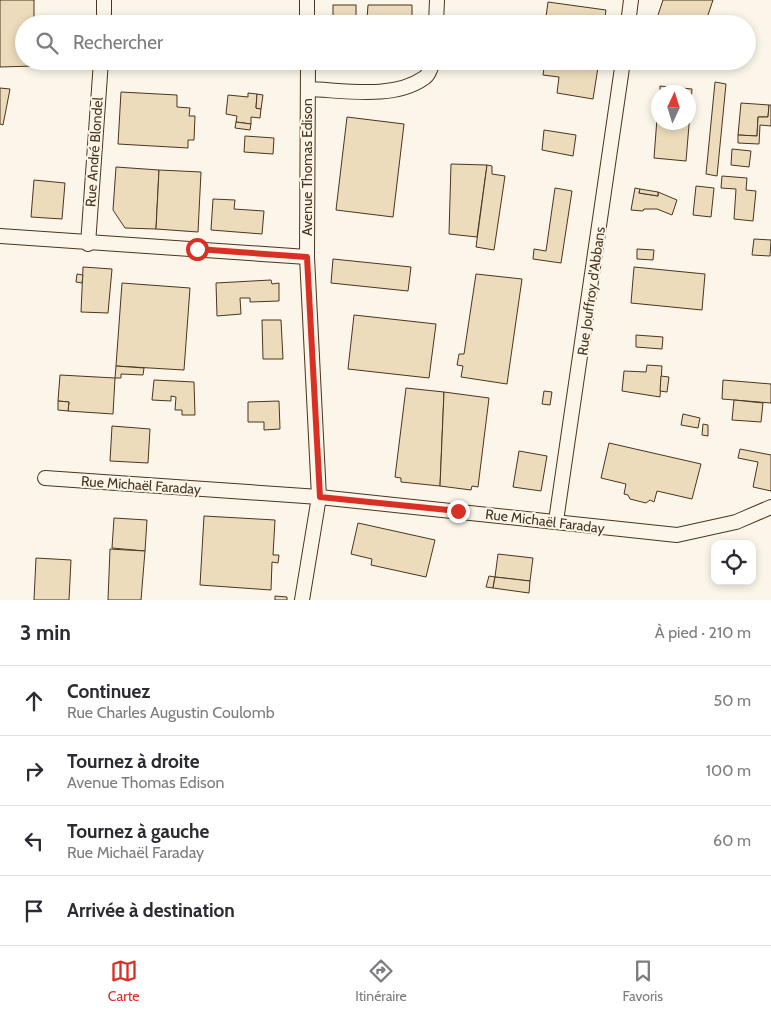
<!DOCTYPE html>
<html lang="fr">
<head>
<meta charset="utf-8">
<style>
	body { margin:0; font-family:Cabin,sans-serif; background:#f2f2f3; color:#2b2b33 }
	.controls { position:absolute; right:15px; bottom:15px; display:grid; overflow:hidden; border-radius:10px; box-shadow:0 2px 8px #0003 }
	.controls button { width:45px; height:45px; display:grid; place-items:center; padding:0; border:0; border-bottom:1px solid #e1e1e2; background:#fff; color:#2b2b33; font:25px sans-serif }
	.compass { position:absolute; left:651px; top:85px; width:45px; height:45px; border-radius:50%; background:#fff; box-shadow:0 2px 8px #0003; rotate:4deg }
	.stop { position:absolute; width:15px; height:15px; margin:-11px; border:4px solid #d93025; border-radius:50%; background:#fff }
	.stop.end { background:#d93025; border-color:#fff; box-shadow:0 1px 5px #0008 }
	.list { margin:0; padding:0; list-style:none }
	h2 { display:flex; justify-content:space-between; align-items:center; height:65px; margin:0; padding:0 20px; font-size:21px }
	h2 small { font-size:16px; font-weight:400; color:#7c7c81 }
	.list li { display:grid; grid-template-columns:32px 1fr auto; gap:15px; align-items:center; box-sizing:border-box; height:70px; padding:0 20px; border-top:1px solid #e1e1e2 }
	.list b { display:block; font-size:19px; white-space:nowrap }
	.list p { margin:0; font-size:16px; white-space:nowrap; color:#7c7c81 }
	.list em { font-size:16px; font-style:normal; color:#7c7c81 }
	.icon { flex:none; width:28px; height:28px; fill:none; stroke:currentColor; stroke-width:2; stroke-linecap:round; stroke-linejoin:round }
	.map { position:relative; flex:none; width:771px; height:600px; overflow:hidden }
	.search { position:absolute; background:#fff; box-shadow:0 2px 8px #0003; left:15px; right:15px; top:15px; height:55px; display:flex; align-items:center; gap:12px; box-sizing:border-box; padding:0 18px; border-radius:28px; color:#7c7c81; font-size:19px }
	.sheet { height:345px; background:#fff }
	nav { display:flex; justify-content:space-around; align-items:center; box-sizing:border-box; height:70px; border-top:1px solid #e1e1e2; background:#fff; font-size:14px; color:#7c7c81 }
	nav a { display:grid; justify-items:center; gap:2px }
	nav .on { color:#d93025 }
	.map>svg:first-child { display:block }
	.building { fill:#ecdcbc; stroke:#4a3520 }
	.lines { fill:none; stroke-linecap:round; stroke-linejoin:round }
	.minor-casing { stroke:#4a3520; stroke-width:16 }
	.minor { stroke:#fbf6e9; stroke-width:14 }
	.route { stroke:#d93025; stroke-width:6 }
	.labels { text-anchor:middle; stroke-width:4; stroke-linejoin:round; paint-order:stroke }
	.street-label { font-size:14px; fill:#4a3520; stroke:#fbf6e9 }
</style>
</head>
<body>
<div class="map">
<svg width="771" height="600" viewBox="0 0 771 600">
	<rect width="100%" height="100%" fill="#fbf6e9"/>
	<g class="building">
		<path d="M0,0H34V24H24V61H35V66L0,67Z"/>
		<path d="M663,0H713L705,24H677L657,18Z"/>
		<path d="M548,2L606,10L604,24H545Z"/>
		<rect x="333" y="5" width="23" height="19"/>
		<path d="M368,5H412V24H377V18L367,19Z"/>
		<path d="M545,61H599L593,99L557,93L559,77L543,75Z"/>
		<path d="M715,82L726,84L717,176L706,174Z"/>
		<path d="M660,86L692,89L686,161L654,158L658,105V122H688V92H660Z"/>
		<path d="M0,88L10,89L3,125L0,124Z"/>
		<path d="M121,92L177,95V107L190,108L189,116H195L194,140H188V148L118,144Z"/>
		<path d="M248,93L257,94L256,108L261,109L260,118L251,117V124L236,122L237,116L226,114L228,95L248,97Z"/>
		<path d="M257,94L263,95L261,109L256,108Z"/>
		<path d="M741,103L769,105L768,117H758L757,136L738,135Z"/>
		<path d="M769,105H771V126L760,125L759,144L738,143V135L757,136L758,117H768Z"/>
		<path d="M347,117L404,124L393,217L336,210Z"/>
		<path d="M236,122L251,124L250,130L235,128Z"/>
		<path d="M544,130L576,135L573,156L542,150Z"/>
		<path d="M245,136L274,138L273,154L244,152Z"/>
		<path d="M732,149L751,151L749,167L731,165Z"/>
		<path d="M451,164L487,165L477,237L449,234Z"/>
		<path d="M487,165L492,166V174L505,176L494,250L476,247Z"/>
		<path d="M116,167L159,170L156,229L125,228L113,210Z"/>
		<path d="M159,170L201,172L198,232L156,229Z"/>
		<path d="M722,176L747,178L746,190L756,191L753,221L734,219L736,189L721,188Z"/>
		<path d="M34,180L65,183L62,219L31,217Z"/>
		<path d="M696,186L714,188L711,217L693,215Z"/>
		<path d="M555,188L572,191L561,263L533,259L534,249L546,251Z"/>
		<path d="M635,188L640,189L639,193L658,196V192L677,200L672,215L657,209H644L643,211L631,210Z"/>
		<path d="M640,189L658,192V196L639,193Z"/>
		<path d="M213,199L235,200L234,209L264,211L262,234L211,230Z"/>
		<path d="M754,239L771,240L770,256L752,255Z"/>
		<path d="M637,249L654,250L653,260L637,259Z"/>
		<path d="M333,259L411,267L408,291L331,283Z"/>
		<path d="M83,267L112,269L108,313L81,312Z"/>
		<path d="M634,267L705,274L702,310L631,303Z"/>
		<path d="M77,274L83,275L82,283L76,282Z"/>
		<path d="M476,274L522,279L507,384L461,377L463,366L457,365L459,354H464Z"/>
		<path d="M271,280L272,284L279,283V301L250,302V298H240L241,314L217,316L216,283Z"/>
		<path d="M122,283L190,288L184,370L116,366Z"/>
		<path d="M354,315L436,324L429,378L348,369Z"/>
		<path d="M262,320H281L283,359H263Z"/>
		<path d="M636,335L663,337L662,349L636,347Z"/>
		<path d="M647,365L662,366L660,397L622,391L624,371L646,372Z"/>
		<path d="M116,366L144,368L143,375L121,374V378H115Z"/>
		<path d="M60,375L115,378L113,414L68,411L69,402L58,401Z"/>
		<path d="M661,376L669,377L667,392L660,391Z"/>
		<path d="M154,380L194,382L195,415H182V410H175L176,397L171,396V401L152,400Z"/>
		<path d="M723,380L771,384V403L722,399Z"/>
		<path d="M406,388L444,392L440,486L401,482V478L395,477Z"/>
		<path d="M544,391L552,392L550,405L542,404Z"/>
		<path d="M444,392L489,398L478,487L472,486L471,490L440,486Z"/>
		<path d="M734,400L763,403L761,422L732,420Z"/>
		<path d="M58,401L69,402L68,411L58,410Z"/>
		<path d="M279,401L280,429L264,430V422H248V402Z"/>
		<path d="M683,414L700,418L698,428L681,425Z"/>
		<path d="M703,424L708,425V436L702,435Z"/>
		<path d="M112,426L150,429L148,463L110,461Z"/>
		<path d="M609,443L701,464L692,499L657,491L654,502L650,500L646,503L630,499L628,495L624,494L626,484L601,478Z"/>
		<path d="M740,449L771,455V491L753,487L758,462L738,458Z"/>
		<path d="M519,451L547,456L541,491L513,487Z"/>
		<path d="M204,516L275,520L273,555H279L278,563L272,562L271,590L200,585Z"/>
		<path d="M114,518L147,520L145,551L112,548Z"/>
		<path d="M358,523L435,540L426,577L371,565L372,559L351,554Z"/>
		<path d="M110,549L145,551L141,600H108Z"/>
		<path d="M498,554L533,558L530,581L495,577Z"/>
		<path d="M36,558L71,560L69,600H34Z"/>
		<path d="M489,576L495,577L493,588L486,587Z"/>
		<path d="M495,577L530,581L529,593L493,588Z"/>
		<path d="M275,596L287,597V600H275Z"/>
	</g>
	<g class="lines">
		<defs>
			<g id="minor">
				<path d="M307,0V24"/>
				<path d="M104,24V0"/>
				<path d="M436,24L437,0"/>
				<path d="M628,24L631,0"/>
				<path d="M308,89C343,90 393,100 424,78C429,75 431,67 433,61"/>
				<path d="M0,236L307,257"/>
				<path d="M88,244L101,61"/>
				<path d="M45,478L319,497L677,535L736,522L771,507"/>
				<path d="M556,521L623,61"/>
				<path d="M302,600L319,497L307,257L308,61"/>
			</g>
		</defs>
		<use href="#minor" class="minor-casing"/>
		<use href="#minor" class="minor"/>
	</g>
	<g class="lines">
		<path class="route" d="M197,249L307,257L320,497L458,511"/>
	</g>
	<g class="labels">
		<g class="street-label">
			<text transform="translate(94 152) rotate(-86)" y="5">Rue André Blondel</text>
			<text transform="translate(307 167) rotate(-90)" y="5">Avenue Thomas Edison</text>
			<text transform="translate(591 291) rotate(-82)" y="5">Rue Jouffroy d'Abbans</text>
			<text transform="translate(141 485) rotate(4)" y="5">Rue Michaël Faraday</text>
			<text transform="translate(545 521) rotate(7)" y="5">Rue Michaël Faraday</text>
		</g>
	</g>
</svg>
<div class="controls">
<button><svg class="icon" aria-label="locate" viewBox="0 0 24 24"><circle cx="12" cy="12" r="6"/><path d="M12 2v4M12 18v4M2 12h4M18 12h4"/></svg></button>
</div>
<svg class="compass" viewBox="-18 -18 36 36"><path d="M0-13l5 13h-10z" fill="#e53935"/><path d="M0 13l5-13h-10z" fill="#7c7c81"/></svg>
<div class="stop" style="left:197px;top:249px"></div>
<div class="stop end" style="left:458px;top:511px"></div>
<div class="search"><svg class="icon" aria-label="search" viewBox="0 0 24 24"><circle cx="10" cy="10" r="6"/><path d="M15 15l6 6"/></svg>Rechercher</div>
</div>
<section class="sheet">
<h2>3 min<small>À pied · 210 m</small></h2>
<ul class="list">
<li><svg class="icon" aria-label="ahead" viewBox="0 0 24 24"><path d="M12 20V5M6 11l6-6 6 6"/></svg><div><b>Continuez</b><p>Rue Charles Augustin Coulomb</p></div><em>50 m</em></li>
<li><svg class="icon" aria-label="right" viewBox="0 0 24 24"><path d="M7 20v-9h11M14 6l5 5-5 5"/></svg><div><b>Tournez à droite</b><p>Avenue Thomas Edison</p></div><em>100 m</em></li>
<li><svg class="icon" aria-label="left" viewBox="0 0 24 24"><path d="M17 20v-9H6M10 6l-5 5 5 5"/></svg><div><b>Tournez à gauche</b><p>Rue Michaël Faraday</p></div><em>60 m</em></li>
<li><svg class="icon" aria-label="arrive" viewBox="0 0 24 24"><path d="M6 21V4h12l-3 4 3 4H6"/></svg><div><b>Arrivée à destination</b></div></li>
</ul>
</section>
<nav>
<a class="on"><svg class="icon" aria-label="map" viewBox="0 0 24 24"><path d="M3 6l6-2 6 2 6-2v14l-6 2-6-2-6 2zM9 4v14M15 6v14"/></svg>Carte</a>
<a><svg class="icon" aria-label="directions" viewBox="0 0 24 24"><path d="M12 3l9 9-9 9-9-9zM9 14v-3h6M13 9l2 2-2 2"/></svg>Itinéraire</a>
<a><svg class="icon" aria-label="saved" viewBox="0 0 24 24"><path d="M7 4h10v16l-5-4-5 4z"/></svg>Favoris</a>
</nav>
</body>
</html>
